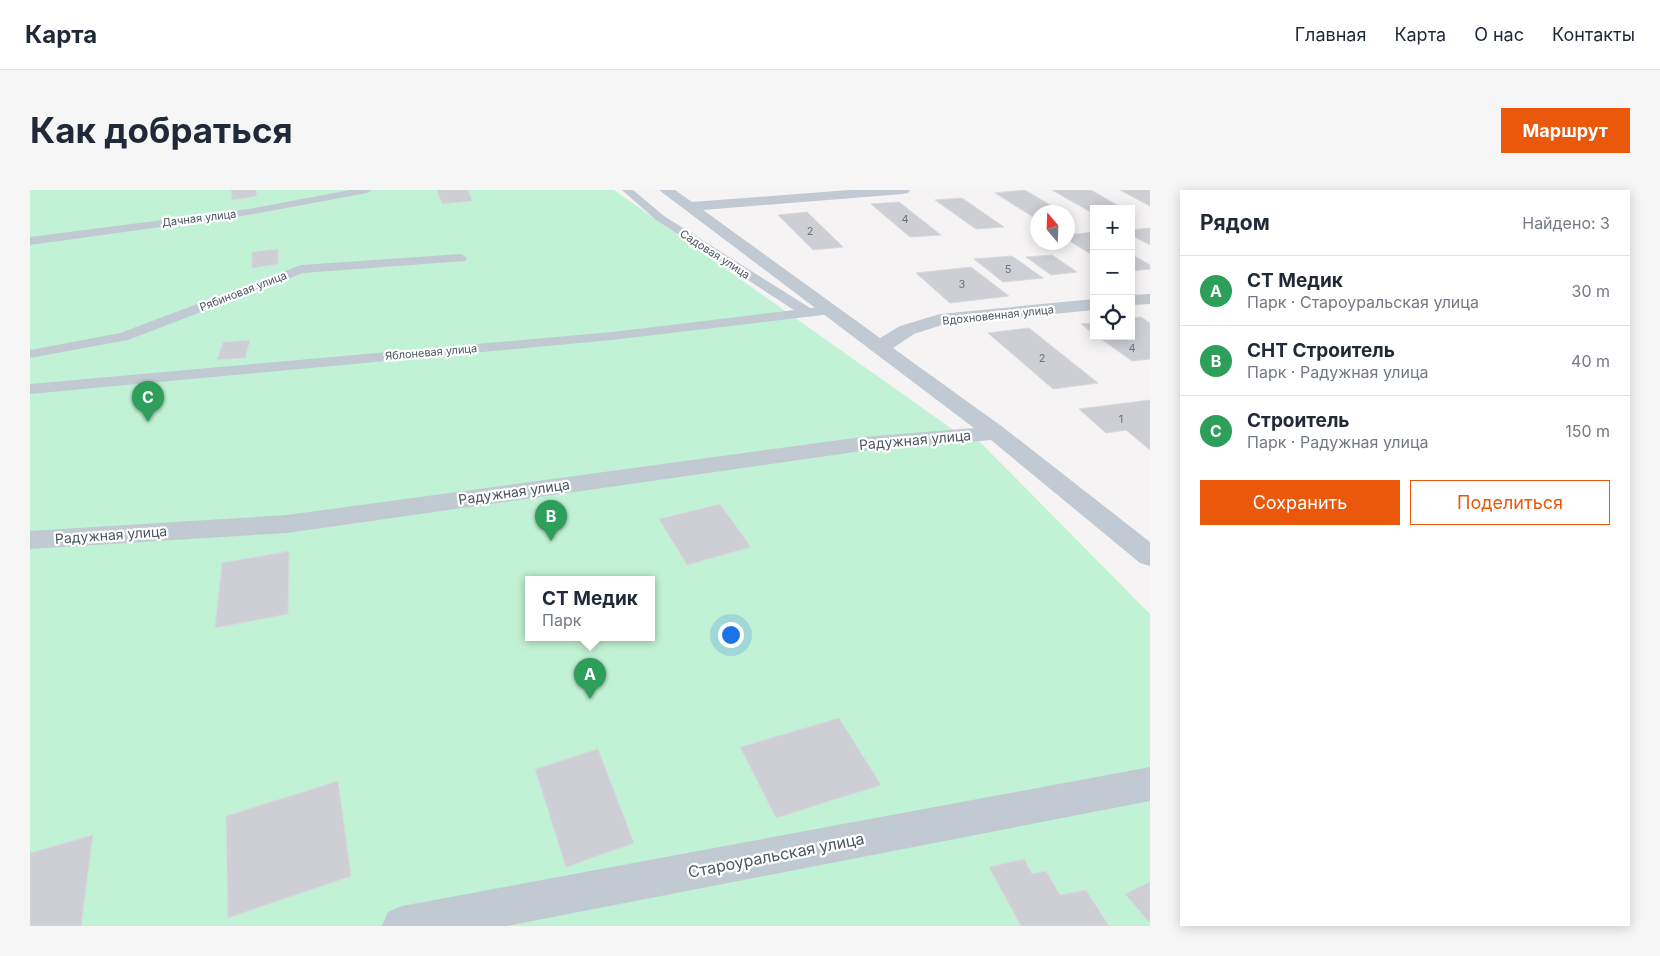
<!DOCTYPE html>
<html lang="ru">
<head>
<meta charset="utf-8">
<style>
	body { margin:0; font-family:Inter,sans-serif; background:#f6f6f7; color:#1f2937 }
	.controls { position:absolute; right:15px; top:15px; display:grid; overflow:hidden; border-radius:0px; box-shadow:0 2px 12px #0003 }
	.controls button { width:45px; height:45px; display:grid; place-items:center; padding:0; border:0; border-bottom:1px solid #e0e1e3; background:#fff; color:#1f2937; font:25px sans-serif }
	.compass { position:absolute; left:1000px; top:15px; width:45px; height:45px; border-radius:50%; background:#fff; box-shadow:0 2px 12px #0003; rotate:341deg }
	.you { position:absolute; left:700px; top:444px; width:18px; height:18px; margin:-12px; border:4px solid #fff; border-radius:50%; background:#1a73e8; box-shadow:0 0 0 8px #1a73e833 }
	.badge { display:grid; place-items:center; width:32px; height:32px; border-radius:50%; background:#ea580c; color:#fff; font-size:16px; font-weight:700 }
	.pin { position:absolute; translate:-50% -41px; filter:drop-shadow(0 1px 2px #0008) }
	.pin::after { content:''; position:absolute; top:26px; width:18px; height:15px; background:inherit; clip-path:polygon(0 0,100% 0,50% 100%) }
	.popup { position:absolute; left:495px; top:386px; width:130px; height:65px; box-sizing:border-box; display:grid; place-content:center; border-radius:0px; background:#fff; filter:drop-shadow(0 1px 4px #0005); font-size:16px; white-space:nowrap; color:#747a83 }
	.popup b { font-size:19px; color:#1f2937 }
	.popup::after { content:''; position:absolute; left:50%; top:100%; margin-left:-10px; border:10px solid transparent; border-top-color:#fff }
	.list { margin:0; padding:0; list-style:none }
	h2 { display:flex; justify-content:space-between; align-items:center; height:65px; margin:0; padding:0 20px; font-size:21px }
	h2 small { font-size:16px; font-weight:400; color:#747a83 }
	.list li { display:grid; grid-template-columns:32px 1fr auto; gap:15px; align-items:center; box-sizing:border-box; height:70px; padding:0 20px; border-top:1px solid #e0e1e3 }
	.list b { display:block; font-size:19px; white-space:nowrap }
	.list p { margin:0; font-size:16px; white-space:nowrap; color:#747a83 }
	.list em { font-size:16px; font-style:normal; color:#747a83 }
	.actions { display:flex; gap:10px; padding:15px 20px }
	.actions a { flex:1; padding:11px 0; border:1px solid #ea580c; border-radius:0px; text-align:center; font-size:18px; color:#ea580c }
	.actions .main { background:#ea580c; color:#fff }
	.icon { flex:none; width:28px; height:28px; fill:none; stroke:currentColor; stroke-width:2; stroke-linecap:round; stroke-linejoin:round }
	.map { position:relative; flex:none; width:1120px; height:736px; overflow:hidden; border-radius:0px }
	header { display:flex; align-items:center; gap:30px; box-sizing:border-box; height:70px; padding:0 25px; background:#fff; border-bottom:1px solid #e0e1e3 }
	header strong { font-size:24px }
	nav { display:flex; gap:28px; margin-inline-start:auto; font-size:18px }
	.intro { display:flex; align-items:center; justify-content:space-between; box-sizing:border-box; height:120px; padding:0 30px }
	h1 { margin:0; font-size:35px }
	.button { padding:12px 22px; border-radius:0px; background:#ea580c; color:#fff; font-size:18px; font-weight:700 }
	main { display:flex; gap:30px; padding:0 30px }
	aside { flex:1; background:#fff; border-radius:0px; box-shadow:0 2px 12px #0003 }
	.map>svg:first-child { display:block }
	.green { fill:#c2f2d5; fill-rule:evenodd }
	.building { fill:#cdcfd5; stroke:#d7d9de }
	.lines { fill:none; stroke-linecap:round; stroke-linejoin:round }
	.lane { fill:#c1cad2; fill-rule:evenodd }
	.street { fill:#c1cad2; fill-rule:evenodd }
	.labels { text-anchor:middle; stroke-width:4.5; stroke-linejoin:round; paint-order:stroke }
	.far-street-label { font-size:11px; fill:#4a5661; stroke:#fff }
	.number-label { font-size:11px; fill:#6b747e }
	.street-label { font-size:14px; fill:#4a5661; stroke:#fff }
	.near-street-label { font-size:16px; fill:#4a5661; stroke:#fff }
</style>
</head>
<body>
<header>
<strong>Карта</strong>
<nav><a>Главная</a><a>Карта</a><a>О нас</a><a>Контакты</a></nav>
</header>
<div class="intro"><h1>Как добраться</h1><a class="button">Маршрут</a></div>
<main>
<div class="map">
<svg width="1120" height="736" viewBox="0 0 1120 736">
	<rect width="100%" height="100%" fill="#f5f3f3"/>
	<path class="green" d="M0,0H584L932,246L943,245L1120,424V736H0ZM499,390H621V448H499Z"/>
	<g class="building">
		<path d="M201,0H226L227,6L202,10Z"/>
		<path d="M407,0H438L442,11L412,14Z"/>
		<path d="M995,0L1032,22H1008V30L965,3Z"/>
		<path d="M1022,0H1061L1094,19H1064V24Z"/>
		<path d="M1090,0H1120V16Z"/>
		<path d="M932,8L974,37L946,39L905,10Z"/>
		<path d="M869,12L911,45L880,47L841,14Z"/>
		<path d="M777,22L813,57L783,60L748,25Z"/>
		<path d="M1120,38V55L1101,45V40Z"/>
		<path d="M1064,42V66L1038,50V45Z"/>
		<path d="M248,59V74L222,78V62Z"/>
		<path d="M1101,64L1120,75V79L1101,81Z"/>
		<path d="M1022,65L1047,82L1021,85L996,67Z"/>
		<path d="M982,66L1013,88L973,92L944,69Z"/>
		<path d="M941,77L979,106L920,113L886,83Z"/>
		<path d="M1111,127L1120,133V169L1102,171L1067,146H1101V128Z"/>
		<path d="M1064,133V144L1051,134Z"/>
		<path d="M999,138L1068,193L1023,199L958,143Z"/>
		<path d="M220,150L215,168L187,170L193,152Z"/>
		<path d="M1120,210V260L1096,240L1076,243L1049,219Z"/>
		<path d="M690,314L721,357L657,375L629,329Z"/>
		<path d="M259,361L258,424L185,438L192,373Z"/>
		<path d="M809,528L851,595L746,628L710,557Z"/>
		<path d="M568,559L604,653L536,677L505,579Z"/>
		<path d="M308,591L321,686L198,728L196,626Z"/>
		<path d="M63,645L51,736H0V663Z"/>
		<path d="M994,669L1002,684L1016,681L1030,705L1056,700L1079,736H991L959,677Z"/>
		<path d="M1120,692V733L1095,704Z"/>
	</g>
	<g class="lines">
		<g class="lane">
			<path d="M320,0H342L337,3L218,25L0,55V47L218,19Z"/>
			<path d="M592,0H603L634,26L780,118L801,116L808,120L801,124L582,150L0,204V194L582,142L764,120L626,30Z"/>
			<path d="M431,64L437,68L435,71L273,83L98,150L0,168V160L90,143L271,75Z"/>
		</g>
		<g class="street">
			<path d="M629,0H645L662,12L819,0H880L878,3L873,4L673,20L850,148L870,136L910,124L1064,109V120L912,135L884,144L863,158L974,238L1120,352V376L1110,373L961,250L832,261L257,343L0,359V341L257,325L832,247L944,238Z"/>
			<path d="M1120,104V114L1101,115V105Z"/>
			<path d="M1120,577V611L477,736H352L358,722L372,716Z"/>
		</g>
	</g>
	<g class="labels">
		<g class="far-street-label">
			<text transform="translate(169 28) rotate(-7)" y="4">Дачная улица</text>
			<text transform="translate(685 64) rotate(33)" y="4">Садовая улица</text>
			<text transform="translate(213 101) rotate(-21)" y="4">Рябиновая улица</text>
			<text transform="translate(968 125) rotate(-6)" y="4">Вдохновенная улица</text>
			<text transform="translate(401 162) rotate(-5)" y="4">Яблоневая улица</text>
		</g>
		<g class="number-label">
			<text x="875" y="33">4</text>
			<text x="780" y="45">2</text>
			<text x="978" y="83">5</text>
			<text x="932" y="98">3</text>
			<text x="1102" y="162">4</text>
			<text x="1012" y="172">2</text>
			<text x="1091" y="233">1</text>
		</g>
		<g class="street-label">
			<text transform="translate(885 250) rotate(-5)" y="5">Радужная улица</text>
			<text transform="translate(484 302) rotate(-8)" y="5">Радужная улица</text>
			<text transform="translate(81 345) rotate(-4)" y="5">Радужная улица</text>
		</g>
		<g class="near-street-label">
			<text transform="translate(746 665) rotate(-11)" y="6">Староуральская улица</text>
		</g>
	</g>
</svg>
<div class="controls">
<button>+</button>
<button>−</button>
<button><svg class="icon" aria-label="locate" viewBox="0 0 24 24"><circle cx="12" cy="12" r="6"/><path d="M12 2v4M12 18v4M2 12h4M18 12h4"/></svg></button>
</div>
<svg class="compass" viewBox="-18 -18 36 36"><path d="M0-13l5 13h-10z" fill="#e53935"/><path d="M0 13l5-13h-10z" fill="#747a83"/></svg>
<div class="you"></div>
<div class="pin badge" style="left:560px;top:509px;background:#2e9e5b">A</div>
<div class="popup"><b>СТ Медик</b>Парк</div>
<div class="pin badge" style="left:521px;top:351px;background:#2e9e5b">B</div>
<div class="pin badge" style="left:118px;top:232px;background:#2e9e5b">C</div>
</div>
<aside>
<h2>Рядом<small>Найдено: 3</small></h2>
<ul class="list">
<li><span class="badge" style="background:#2e9e5b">A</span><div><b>СТ Медик</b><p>Парк · Староуральская улица</p></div><em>30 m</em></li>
<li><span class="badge" style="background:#2e9e5b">B</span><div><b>СНТ Строитель</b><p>Парк · Радужная улица</p></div><em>40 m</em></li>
<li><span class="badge" style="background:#2e9e5b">C</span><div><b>Строитель</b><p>Парк · Радужная улица</p></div><em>150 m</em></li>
</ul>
<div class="actions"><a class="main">Сохранить</a><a>Поделиться</a></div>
</aside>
</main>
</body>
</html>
